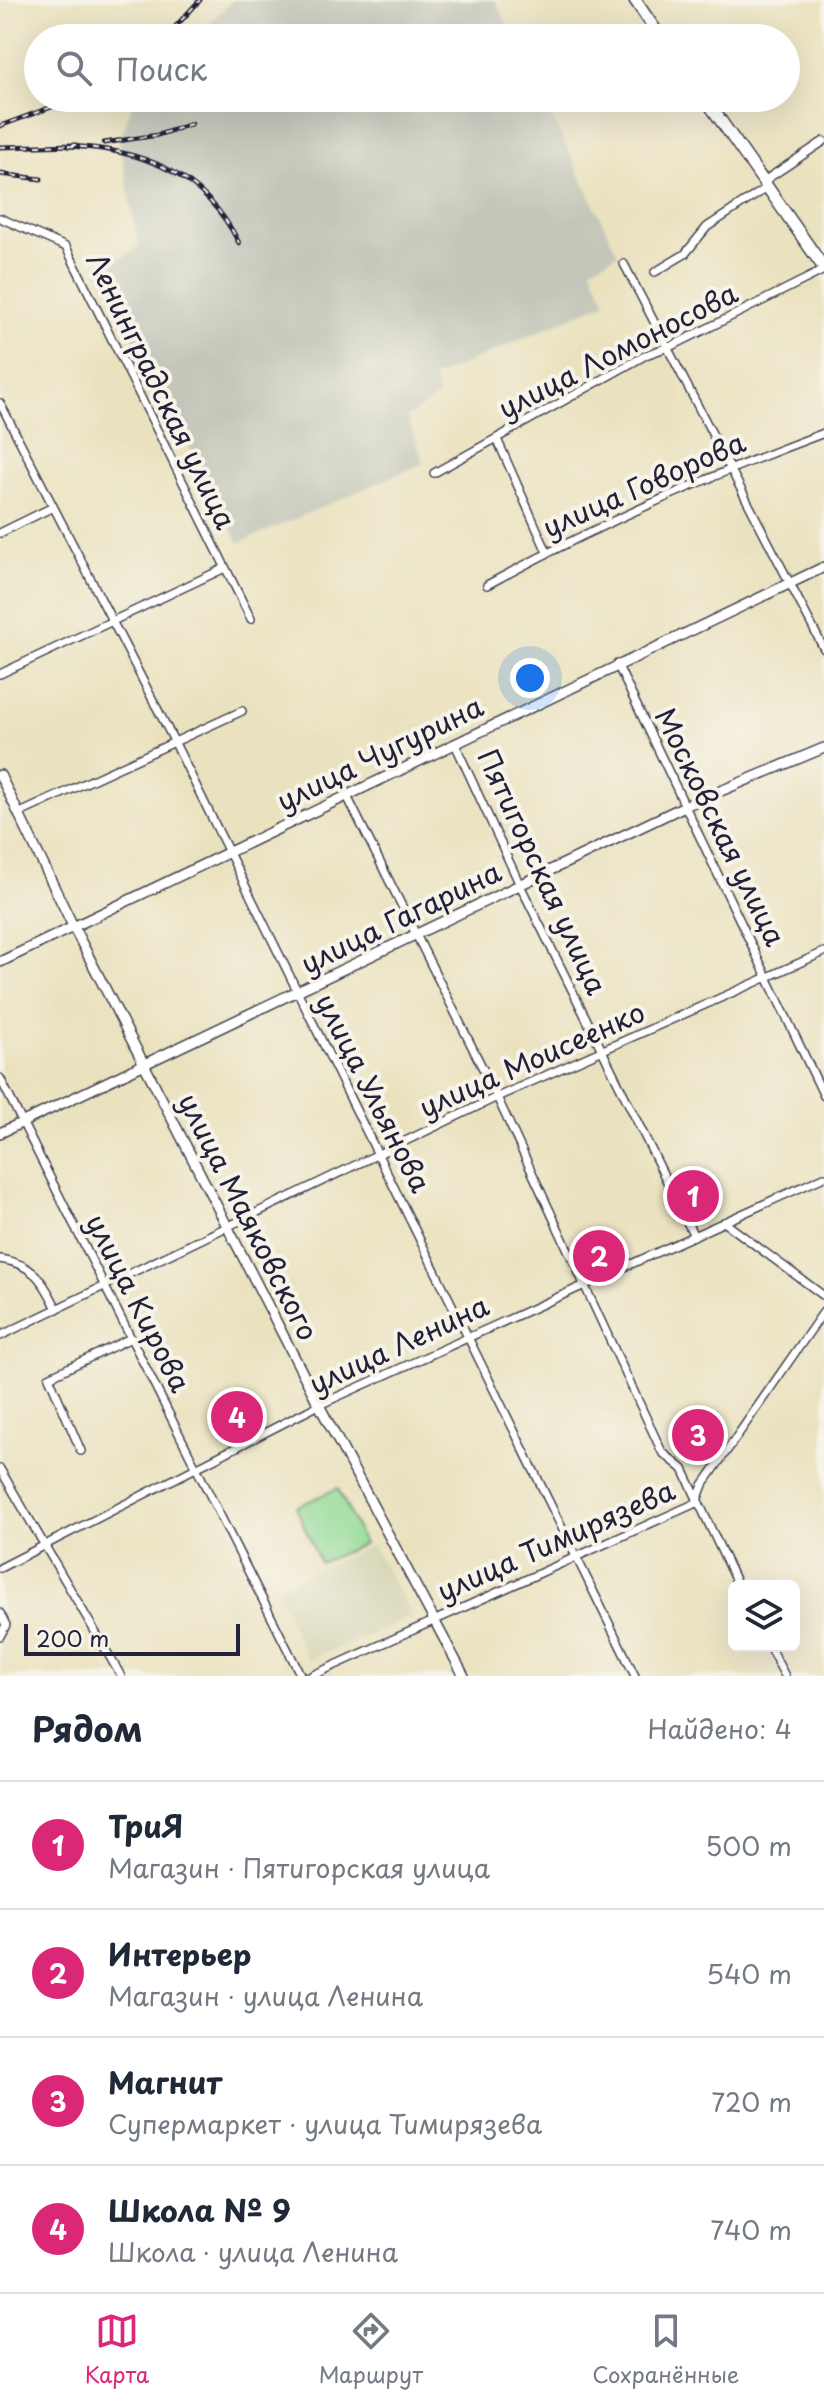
<!DOCTYPE html>
<html lang="ru">
<head>
<meta charset="utf-8">
<style>
	body { margin:0; font-family:"Playpen Sans",sans-serif; background:#f6f6f7; color:#1f2937 }
	.controls { position:absolute; right:24px; bottom:24px; display:grid; overflow:hidden; border-radius:12px; box-shadow:0 8px 32px #0002 }
	.controls button { width:72px; height:72px; display:grid; place-items:center; padding:0; border:0; border-bottom:2px solid #e0e1e3; background:#fff; color:#1f2937; font:40px sans-serif }
	.scale { position:absolute; left:24px; bottom:20px; width:216px; box-sizing:border-box; padding-left:8px; border:4px solid #22223b; border-top:0; font-size:22px; line-height:28px; white-space:nowrap; color:#22223b; -webkit-text-stroke:6px #f7f3e8; paint-order:stroke }
	.you { position:absolute; left:530px; top:678px; width:28px; height:28px; margin:-20px; border:6px solid #fff; border-radius:50%; background:#1a73e8; box-shadow:0 0 0 12px #1a73e833 }
	.badge { display:grid; place-items:center; width:52px; height:52px; border-radius:50%; background:#db2777; color:#fff; font-size:26px; font-weight:700 }
	.pin { position:absolute; translate:-50% -50%; border:4px solid #fff; box-shadow:0 2px 8px #0006 }
	.list { margin:0; padding:0; list-style:none }
	h2 { display:flex; justify-content:space-between; align-items:center; height:104px; margin:0; padding:0 32px; font-size:34px }
	h2 small { font-size:26px; font-weight:400; color:#747a83 }
	.list li { display:grid; grid-template-columns:52px 1fr auto; gap:24px; align-items:center; box-sizing:border-box; height:128px; padding:0 32px; border-top:2px solid #e0e1e3 }
	.list b { display:block; font-size:30px; white-space:nowrap }
	.list p { margin:0; font-size:26px; white-space:nowrap; color:#747a83 }
	.list em { font-size:26px; font-style:normal; color:#747a83 }
	.icon { flex:none; width:44px; height:44px; fill:none; stroke:currentColor; stroke-width:2; stroke-linecap:round; stroke-linejoin:round }
	.map { position:relative; flex:none; width:824px; height:1676px; overflow:hidden }
	.search { position:absolute; background:#fff; box-shadow:0 8px 32px #0002; left:24px; right:24px; top:24px; height:88px; display:flex; align-items:center; gap:20px; box-sizing:border-box; padding:0 28px; border-radius:44px; color:#747a83; font-size:30px }
	.sheet { height:616px; background:#fff }
	nav { display:flex; justify-content:space-around; align-items:center; box-sizing:border-box; height:112px; border-top:2px solid #e0e1e3; background:#fff; font-size:22px; color:#747a83 }
	nav a { display:grid; justify-items:center; gap:4px }
	nav .on { color:#db2777 }
	.map>svg:first-child { display:block }
	.built { fill:#d6d6b6 }
	.industrial { fill:#c3c6b9 }
	.green { fill:#91da95; stroke:#5a7e68; stroke-width:2 }
	.lines { fill:none; stroke-linecap:round; stroke-linejoin:round }
	.minor-casing { stroke:#403f4f; stroke-width:10 }
	.tertiary-casing { stroke:#403f4f; stroke-width:12 }
	.primary-casing { stroke:#403f4f; stroke-width:14 }
	.minor { stroke:#fff; stroke-width:7 }
	.tertiary { stroke:#fff; stroke-width:9 }
	.primary { stroke:#fff; stroke-width:11 }
	.rail-casing { stroke:#22223b; stroke-width:5 }
	.rail { stroke:#f7f3e8; stroke-width:2; stroke-dasharray:6; stroke-linecap:butt }
	.labels { text-anchor:middle; stroke-width:8; stroke-linejoin:round; paint-order:stroke }
	.street-label { font-size:28px; fill:#22223b; stroke:#f7f3e8 }
</style>
</head>
<body>
<div class="map">
<svg width="824" height="1676" viewBox="0 0 824 1676">
	<rect width="100%" height="100%" fill="#f7f3e8"/>
	<filter id="ink" filterUnits="userSpaceOnUse"><feTurbulence type="fractalNoise" baseFrequency=".0125" numOctaves="2"/><feDisplacementMap in="SourceGraphic" scale="16" xChannelSelector="R" yChannelSelector="G"/><feConvolveMatrix kernelMatrix="1 2 1 2 8 2 1 2 1" color-interpolation-filters="sRGB"/></filter>
	<filter id="wash" filterUnits="userSpaceOnUse"><feTurbulence type="fractalNoise" baseFrequency=".006" numOctaves="4" result="noise"/><feDisplacementMap in="SourceGraphic" scale="32" xChannelSelector="R" yChannelSelector="G"/><feGaussianBlur stdDeviation="1.8" result="paint"/><feColorMatrix in="noise" values="0 0 0 0 0 0 0 0 0 0 0 0 0 0 0 0 0 1.4 0 .05"/><feComposite in="paint" operator="in"/></filter>
	<g filter="url(#wash)">
		<rect width="100%" height="100%" fill="#eae2bf"/>
		<path class="built" d="M372,1545L413,1617L308,1660L275,1589Z"/>
		<g class="industrial">
			<path d="M233,0H495L514,38H194Z"/>
			<path d="M135,98H543L618,254L591,268L606,302L433,378L439,396L407,417L424,463L239,543L98,271L139,247L119,141Z"/>
		</g>
		<path class="green" d="M338,1488L364,1544L320,1563L296,1507Z"/>
	</g>
	<g filter="url(#ink)">
		<g class="lines">
			<defs>
				<g id="minor">
					<path d="M764,181L824,141"/>
					<path d="M0,218L66,247L251,619"/>
					<path d="M624,264L824,649"/>
					<path d="M655,272L685,254L707,227L768,187"/>
					<path d="M0,403L175,743L635,1676"/>
					<path d="M497,439L547,552"/>
					<path d="M434,473L648,354L674,345L824,270"/>
					<path d="M0,533L53,507"/>
					<path d="M487,585C595,526 708,476 824,433"/>
					<path d="M617,664L824,1096"/>
					<path d="M0,674L225,568"/>
					<path d="M455,744L520,885L694,1236"/>
					<path d="M347,796L497,1097L662,1452L683,1469L738,1586"/>
					<path d="M20,813L242,711"/>
					<path d="M0,1078L301,1676"/>
					<path d="M724,1222L824,1296"/>
					<path d="M0,1259C33,1264 43,1280 57,1309"/>
					<path d="M0,1336L497,1097L824,952"/>
					<path d="M81,1451L49,1377L131,1338"/>
					<path d="M0,1469L121,1676"/>
					<path d="M0,1568L319,1405L824,1177"/>
					<path d="M0,1613L6,1625L0,1636"/>
					<path d="M769,1646L785,1676"/>
					<path d="M311,1676L696,1503L703,1485L824,1311"/>
				</g>
				<g id="tertiary">
					<path d="M0,775L73,926L319,1405L464,1676"/>
					<path d="M0,962L824,567"/>
					<path d="M0,1133L687,805L824,748"/>
				</g>
				<g id="primary">
					<path d="M635,0L661,38"/>
					<path d="M705,98L824,268"/>
				</g>
			</defs>
			<use href="#minor" class="minor-casing"/>
			<use href="#tertiary" class="tertiary-casing"/>
			<use href="#primary" class="primary-casing"/>
			<use href="#minor" class="minor"/>
			<use href="#tertiary" class="tertiary"/>
			<use href="#primary" class="primary"/>
			<defs>
				<g id="rail">
					<path d="M165,38L200,0"/>
					<path d="M0,126L76,98"/>
					<path d="M104,143L158,135L191,124"/>
					<path d="M68,146C142,149 204,173 239,243"/>
					<path d="M0,147L76,145"/>
					<path d="M0,174L41,179"/>
				</g>
			</defs>
			<use href="#rail" class="rail-casing"/>
			<use href="#rail" class="rail"/>
		</g>
	</g>
	<g class="labels">
		<g class="street-label">
			<text transform="translate(618 351) rotate(-27)" y="10">улица Ломоносова</text>
			<text transform="translate(161 391) rotate(64)" y="10">Ленинградская улица</text>
			<text transform="translate(644 485) rotate(-24)" y="10">улица Говорова</text>
			<text transform="translate(380 754) rotate(-26)" y="10">улица Чугурина</text>
			<text transform="translate(720 827) rotate(64)" y="10">Московская улица</text>
			<text transform="translate(542 872) rotate(65)" y="10">Пятигорская улица</text>
			<text transform="translate(401 918) rotate(-26)" y="10">улица Гагарина</text>
			<text transform="translate(532 1060) rotate(-24)" y="10">улица Моисеенко</text>
			<text transform="translate(373 1093) rotate(63)" y="10">улица Ульянова</text>
			<text transform="translate(248 1217) rotate(63)" y="10">улица Маяковского</text>
			<text transform="translate(138 1303) rotate(63)" y="10">улица Кирова</text>
			<text transform="translate(399 1345) rotate(-25)" y="10">улица Ленина</text>
			<text transform="translate(556 1541) rotate(-24)" y="10">улица Тимирязева</text>
		</g>
	</g>
</svg>
<div class="controls">
<button><svg class="icon" aria-label="layers" viewBox="0 0 24 24"><path d="M12 4l9 5-9 5-9-5zM3 14l9 5 9-5"/></svg></button>
</div>
<div class="scale">200 m</div>
<div class="you"></div>
<div class="pin badge" style="left:693px;top:1196px">1</div>
<div class="pin badge" style="left:599px;top:1256px">2</div>
<div class="pin badge" style="left:698px;top:1435px">3</div>
<div class="pin badge" style="left:237px;top:1417px">4</div>
<div class="search"><svg class="icon" aria-label="search" viewBox="0 0 24 24"><circle cx="10" cy="10" r="6"/><path d="M15 15l6 6"/></svg>Поиск</div>
</div>
<section class="sheet">
<h2>Рядом<small>Найдено: 4</small></h2>
<ul class="list">
<li><span class="badge">1</span><div><b>ТриЯ</b><p>Магазин · Пятигорская улица</p></div><em>500 m</em></li>
<li><span class="badge">2</span><div><b>Интерьер</b><p>Магазин · улица Ленина</p></div><em>540 m</em></li>
<li><span class="badge">3</span><div><b>Магнит</b><p>Супермаркет · улица Тимирязева</p></div><em>720 m</em></li>
<li><span class="badge">4</span><div><b>Школа № 9</b><p>Школа · улица Ленина</p></div><em>740 m</em></li>
</ul>
</section>
<nav>
<a class="on"><svg class="icon" aria-label="map" viewBox="0 0 24 24"><path d="M3 6l6-2 6 2 6-2v14l-6 2-6-2-6 2zM9 4v14M15 6v14"/></svg>Карта</a>
<a><svg class="icon" aria-label="directions" viewBox="0 0 24 24"><path d="M12 3l9 9-9 9-9-9zM9 14v-3h6M13 9l2 2-2 2"/></svg>Маршрут</a>
<a><svg class="icon" aria-label="saved" viewBox="0 0 24 24"><path d="M7 4h10v16l-5-4-5 4z"/></svg>Сохранённые</a>
</nav>
</body>
</html>
